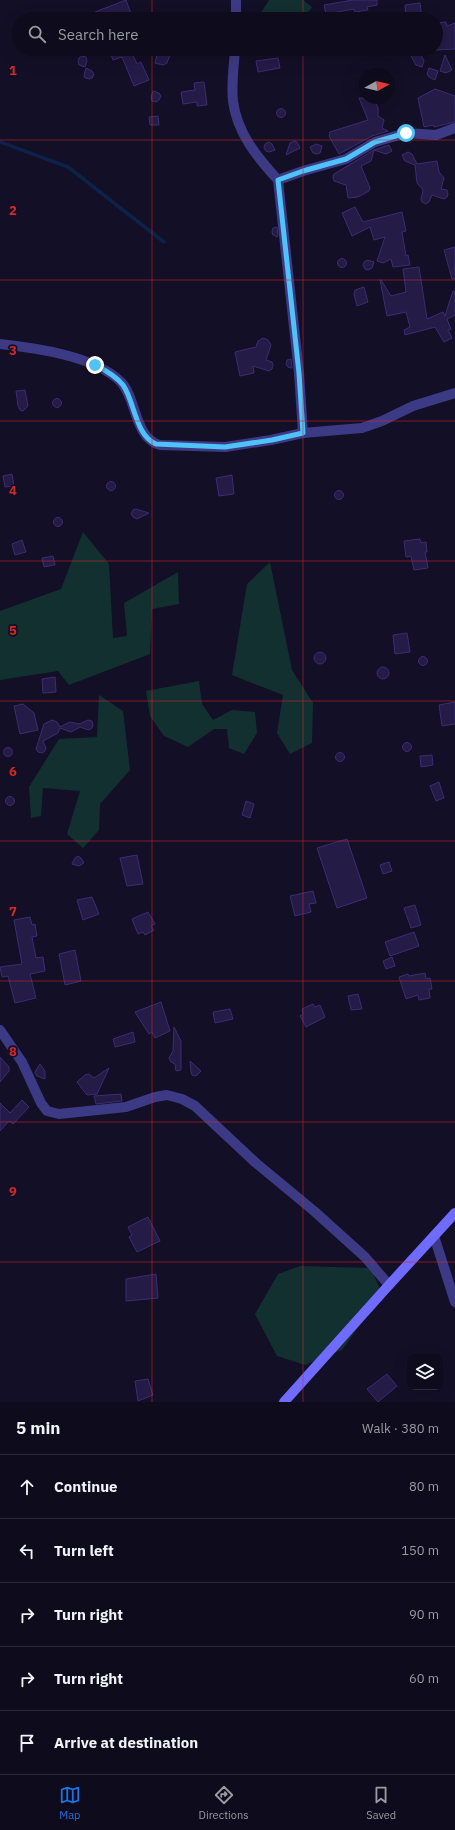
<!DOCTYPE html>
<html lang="en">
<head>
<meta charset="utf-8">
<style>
	body { margin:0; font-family:"IBM Plex Sans",sans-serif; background:#171425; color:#f1f3f6 }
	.controls { position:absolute; right:12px; bottom:12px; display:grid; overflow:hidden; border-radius:8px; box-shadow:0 4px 16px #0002 }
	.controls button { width:36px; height:36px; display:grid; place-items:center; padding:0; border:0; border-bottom:1px solid #2e2b3b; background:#0e0b1c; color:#f1f3f6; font:20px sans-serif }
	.compass { position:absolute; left:359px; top:68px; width:36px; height:36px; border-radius:50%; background:#0e0b1c; box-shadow:0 4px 16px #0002; rotate:82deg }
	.stop { position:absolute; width:12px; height:12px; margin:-9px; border:3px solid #4fc3f7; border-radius:50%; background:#fff }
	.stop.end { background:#4fc3f7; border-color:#fff; box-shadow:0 1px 4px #0008 }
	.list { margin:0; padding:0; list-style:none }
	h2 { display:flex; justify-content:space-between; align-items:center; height:52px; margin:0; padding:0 16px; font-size:17px }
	h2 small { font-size:13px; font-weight:400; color:#9b9ba3 }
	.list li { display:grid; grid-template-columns:26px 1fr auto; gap:12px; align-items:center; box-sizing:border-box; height:64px; padding:0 16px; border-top:1px solid #2e2b3b }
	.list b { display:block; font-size:15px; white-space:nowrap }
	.list em { font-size:13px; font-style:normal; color:#9b9ba3 }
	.icon { flex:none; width:22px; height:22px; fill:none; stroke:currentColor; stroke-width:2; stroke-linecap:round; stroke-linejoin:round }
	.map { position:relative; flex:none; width:455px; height:1402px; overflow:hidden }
	.search { position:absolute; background:#0e0b1c; box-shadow:0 4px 16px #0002; left:12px; right:12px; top:12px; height:44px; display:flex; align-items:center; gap:10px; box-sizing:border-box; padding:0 14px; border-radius:22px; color:#9b9ba3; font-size:15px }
	.sheet { height:372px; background:#0e0b1c }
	nav { display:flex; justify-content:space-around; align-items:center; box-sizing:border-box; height:56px; border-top:1px solid #2e2b3b; background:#0e0b1c; font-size:11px; color:#9b9ba3 }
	nav a { display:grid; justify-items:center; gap:2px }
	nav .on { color:#1a73e8 }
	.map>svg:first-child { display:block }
	.green { fill:#12302f }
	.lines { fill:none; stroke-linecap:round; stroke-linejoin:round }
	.stream { stroke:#0c2248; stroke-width:3.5 }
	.building { fill:#241b47; stroke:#3b2d73 }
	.street { stroke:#3d3a85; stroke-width:10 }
	.secondary { stroke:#6f6bff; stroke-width:10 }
	.route { stroke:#4fc3f7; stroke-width:5 }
	.grid { fill:none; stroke:#d62828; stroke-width:1; stroke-opacity:0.55 }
	.grid-label { font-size:13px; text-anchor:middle; font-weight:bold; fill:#d62828; stroke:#130f26; stroke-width:3.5; stroke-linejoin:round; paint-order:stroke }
</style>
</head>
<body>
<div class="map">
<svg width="455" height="1402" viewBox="0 0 455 1402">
	<rect width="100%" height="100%" fill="#130f26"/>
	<g class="green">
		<path d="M269,0H303L312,7L303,19H257Z"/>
		<path d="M83,532L109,564L113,638L127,636L124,603L178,572L179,604L152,609L150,654L69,685L58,671L0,680V611L61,589Z"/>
		<path d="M270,562L292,670L313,703L312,743L290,754L277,733L283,695L232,675L247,584Z"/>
		<path d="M199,681L202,704L213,720L232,710L255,712L257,733L244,754L229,748L227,729H214L188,747L164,736L150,716L146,691Z"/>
		<path d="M99,695L123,711L130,770L100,804L99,830L83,848L67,834L80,791L43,788L41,816L31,818L29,787L59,739L97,737Z"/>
		<path d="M300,1266L371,1268L382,1294L342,1350L305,1365L277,1356L255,1314L278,1274Z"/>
	</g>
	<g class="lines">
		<path class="stream" d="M0,142L68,167L164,242"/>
	</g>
	<g class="building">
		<path d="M126,0L133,19H98L95,12Z"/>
		<path d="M353,0H377V5L367,7L368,10L355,12L354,9L326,14L324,5Z"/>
		<path d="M420,3L422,19H406L405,5Z"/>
		<path d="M446,22L447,26L455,23V49L436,50V23Z"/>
		<path d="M109,49H140L132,53L137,64L141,62L149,80L134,86L122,57L113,60Z"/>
		<path d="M169,49H172L167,63L163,65L155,63L157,55Z"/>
		<path d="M407,49H418L424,61L422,67L416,65Z"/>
		<path d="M445,55L452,70L446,73L440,71Z"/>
		<path d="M82,56L86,57L87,61L85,67L79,65L78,61L79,58Z"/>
		<path d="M278,58L280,68L258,72L256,61Z"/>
		<path d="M86,68L92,71L94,74L92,78L89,79L85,78L84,75Z"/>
		<path d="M429,68L438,71L435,80L429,77L427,74Z"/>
		<path d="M204,82L207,105L197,106V102L183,104L181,92L195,90L194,83Z"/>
		<path d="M435,89L455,96V122L434,127L433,125L424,127L418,98Z"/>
		<path d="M153,91L159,93L161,96L159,100L156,102L152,101L151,97Z"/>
		<path d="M359,98H374L378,108V116L384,120L382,128L388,131L372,136L339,154L329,136L330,132L368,120Z"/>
		<circle cx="281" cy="113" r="4.5"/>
		<path d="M158,116L159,125H150L149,117Z"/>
		<path d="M294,141L297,142L300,148L286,155L290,143Z"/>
		<path d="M269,142L272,144L275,150L269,152L266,151L264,148L265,144Z"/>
		<path d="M316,144L322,146L320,153L317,154L313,153L310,147Z"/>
		<path d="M389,145L392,151L386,154L374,150Z"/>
		<path d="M374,150L371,161L361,166L370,188L369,191L358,197L348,198L346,185L334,181L333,177L334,174Z"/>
		<path d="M408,152L412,154L417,164L437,161L439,172L444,178L441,189L447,190L448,194L447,197L444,199L432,195L429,202L426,204L422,202L421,199L423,190L417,183L415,165L405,161L402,155Z"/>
		<path d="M355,207L363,222L402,212L406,231L402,232L406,256L408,255L410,265L393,267L391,259L383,263L377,261L385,237L374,240L370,227L352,236L342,213Z"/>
		<path d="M277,227L278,236L277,237L273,235L272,232L273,228Z"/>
		<path d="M455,247V278L452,279L444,250Z"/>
		<circle cx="342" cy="263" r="4.5"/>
		<path d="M367,260L374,262L372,268L368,270L365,269L363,265L364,262Z"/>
		<path d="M419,267L427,319L443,312L445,316L453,291H455V315L447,319L451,329L448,330L452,338L444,342L435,327L405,335L404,330L410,327L406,312L387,316L380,280H381L391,296L406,292L403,269Z"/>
		<path d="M364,287L368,302L357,306L354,294L355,290Z"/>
		<path d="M263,338L268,340L271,345L266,360L272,362L273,365L272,369L269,371L253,366L254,373L240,376L235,352L256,347L258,341Z"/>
		<path d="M291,359L292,368H291L288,367L286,364L287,360Z"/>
		<path d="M25,390L28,406L23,411L20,410L18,406L16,391Z"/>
		<circle cx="57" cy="403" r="4.5"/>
		<path d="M12,474L14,486L5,487L3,476Z"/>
		<path d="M232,475L234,494L219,496L216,478Z"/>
		<circle cx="111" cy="486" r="4.5"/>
		<circle cx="339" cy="495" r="4.5"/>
		<path d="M136,509L149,513L137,519L133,517L131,514L133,510Z"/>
		<circle cx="58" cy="522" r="4.5"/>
		<path d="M420,539L421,543L426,542L427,552H425L428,568L414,570L411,556L406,557L404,541Z"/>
		<path d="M22,540L26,552L15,555L12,544Z"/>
		<path d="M53,556L55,565L44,567L42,558Z"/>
		<path d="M407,633L410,652L395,654L393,635Z"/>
		<circle cx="320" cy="658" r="6"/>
		<circle cx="423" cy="661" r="4.5"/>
		<circle cx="383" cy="673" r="6"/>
		<path d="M55,677L56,692L43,693L42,679Z"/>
		<path d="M455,702V724L442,726L439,705Z"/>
		<path d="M23,704L34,713L38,730L20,734L14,706Z"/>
		<path d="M52,720L57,722L60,727L70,722L79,724L88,720L92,721L93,725L92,728L89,730L80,727L71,732L60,728L58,733L43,741L46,748L45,751L42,753L38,752L36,749L44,724Z"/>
		<circle cx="407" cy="747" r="4.5"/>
		<circle cx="8" cy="752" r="4.5"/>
		<circle cx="340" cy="757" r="4.5"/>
		<path d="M432,755L433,765L421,767L420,756Z"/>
		<path d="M439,782L444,798L436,801L430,786Z"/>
		<circle cx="10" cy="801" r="4.5"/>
		<path d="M246,801L254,804L250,818L242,815Z"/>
		<path d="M347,839L367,898L337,908L317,848Z"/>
		<path d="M137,855L143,884L127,886L120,858Z"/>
		<path d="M78,856L81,858L84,863L79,866L72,864L75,858Z"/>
		<path d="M389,862L392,871L383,874L380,865Z"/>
		<path d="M313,891L316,903L309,904L311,912L295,916L290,896Z"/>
		<path d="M92,897L99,914L83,920L77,900Z"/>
		<path d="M415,905L421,925L411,928L404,908Z"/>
		<path d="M148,912L155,924L151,926L154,930L145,935L143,932L138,934L132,919Z"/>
		<path d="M30,917L32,925L35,924L37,936L32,937L36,958L43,957L45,971L30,974L36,998L15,1003L8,976L2,977L0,967L22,964L14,920Z"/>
		<path d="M414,932L419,946L390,956L385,942Z"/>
		<path d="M75,950L81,981L65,985L59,954Z"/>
		<path d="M392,957L395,966L386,969L383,961Z"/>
		<path d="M425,973L426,979L430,978L432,989H429L430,998L419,1000L418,995L406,999L399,977L408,974L409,976Z"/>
		<path d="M358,994L362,1009L351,1010L348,996Z"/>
		<path d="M161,1002L170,1031L155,1038L152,1032L149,1034L135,1012Z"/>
		<path d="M313,1004L315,1007L320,1005L325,1017L306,1027L300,1016L303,1014L302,1009Z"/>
		<path d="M230,1009L233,1019L215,1023L213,1012Z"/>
		<path d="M174,1027L181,1041V1070L176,1071L175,1064L171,1062L169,1058L173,1051Z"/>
		<path d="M133,1032L135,1042L115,1047L113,1039Z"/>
		<path d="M0,1057L9,1067V1071L0,1082Z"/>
		<path d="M190,1061L201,1071L196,1076L192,1075L191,1072Z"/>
		<path d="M40,1064L45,1071V1079L37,1076L35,1073L36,1070Z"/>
		<path d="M109,1068L97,1094L87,1095L77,1082L85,1075L89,1074L94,1078Z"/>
		<path d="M121,1094L122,1101L96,1104L94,1096Z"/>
		<path d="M22,1100L29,1107L13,1124L9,1121L0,1131V1103L10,1113Z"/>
		<path d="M148,1217L160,1241L137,1252L129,1237L132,1235L128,1227Z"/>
		<path d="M156,1274L158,1298L126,1301V1279Z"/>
		<path d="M387,1374L397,1386L378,1402L367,1389Z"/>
		<path d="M148,1379L153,1395L138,1401L135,1381Z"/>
	</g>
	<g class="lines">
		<g class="street">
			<path d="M236,19V0"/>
			<path d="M235,49C234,66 231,85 233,101C237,133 257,157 278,180L299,373L303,433"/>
			<path d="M278,180L303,171L346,159L375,142L406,133L436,135L455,128"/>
			<path d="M0,344C36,348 95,356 121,382C137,399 134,438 160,445L225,447L271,440L303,433L362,428L382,421L413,406L455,393"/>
			<path d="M0,1030L22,1062L41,1103L47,1111L59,1114L126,1107L155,1097L167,1095L182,1099L195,1106L256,1163L314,1211L365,1257L389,1285"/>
			<path d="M434,1236L455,1302"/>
		</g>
		<path class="secondary" d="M284,1402L389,1285L455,1213"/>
	</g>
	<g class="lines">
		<path class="route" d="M95,365C105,370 116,376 123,385C135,402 135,435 156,444L225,447L272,440L303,433L299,373L278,180L303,171L346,159L375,142L406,133"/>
	</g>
	<path class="grid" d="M152,0V19M303,0V19M152,49V1402M303,49V1402M0,140H455M0,280H455M0,421H455M0,561H455M0,701H455M0,841H455M0,981H455M0,1122H455M0,1262H455"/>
	<g class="grid-label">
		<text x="13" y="75">1</text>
		<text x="13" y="215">2</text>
		<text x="13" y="355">3</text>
		<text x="13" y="495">4</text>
		<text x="13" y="635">5</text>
		<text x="13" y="776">6</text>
		<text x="13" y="916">7</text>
		<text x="13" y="1056">8</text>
		<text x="13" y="1196">9</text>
	</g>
</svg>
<div class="controls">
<button><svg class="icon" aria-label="layers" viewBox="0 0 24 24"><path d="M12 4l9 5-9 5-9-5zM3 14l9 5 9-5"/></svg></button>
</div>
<svg class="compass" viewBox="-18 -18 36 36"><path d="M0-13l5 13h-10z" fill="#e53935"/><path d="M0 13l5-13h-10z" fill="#9b9ba3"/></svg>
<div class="stop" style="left:406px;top:133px"></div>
<div class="stop end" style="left:95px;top:365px"></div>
<div class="search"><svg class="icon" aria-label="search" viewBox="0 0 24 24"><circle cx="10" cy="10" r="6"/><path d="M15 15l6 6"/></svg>Search here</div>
</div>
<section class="sheet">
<h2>5 min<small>Walk · 380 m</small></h2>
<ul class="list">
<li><svg class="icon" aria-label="ahead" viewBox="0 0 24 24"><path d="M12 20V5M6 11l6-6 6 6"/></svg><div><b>Continue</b></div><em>80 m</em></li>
<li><svg class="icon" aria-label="left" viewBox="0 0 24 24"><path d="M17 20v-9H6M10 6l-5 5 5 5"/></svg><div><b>Turn left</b></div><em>150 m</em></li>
<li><svg class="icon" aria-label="right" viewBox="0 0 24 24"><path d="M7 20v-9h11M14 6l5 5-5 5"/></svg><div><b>Turn right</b></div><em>90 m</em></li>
<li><svg class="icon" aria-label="right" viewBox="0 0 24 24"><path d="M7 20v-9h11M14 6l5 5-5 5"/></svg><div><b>Turn right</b></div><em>60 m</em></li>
<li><svg class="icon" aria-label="arrive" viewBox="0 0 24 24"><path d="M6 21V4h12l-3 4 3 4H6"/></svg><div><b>Arrive at destination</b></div></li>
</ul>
</section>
<nav>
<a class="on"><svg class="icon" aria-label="map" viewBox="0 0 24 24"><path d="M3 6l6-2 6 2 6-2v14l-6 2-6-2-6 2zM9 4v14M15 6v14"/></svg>Map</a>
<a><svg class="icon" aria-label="directions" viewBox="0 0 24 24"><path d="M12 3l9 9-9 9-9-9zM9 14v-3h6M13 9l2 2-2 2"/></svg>Directions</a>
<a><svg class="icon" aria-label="saved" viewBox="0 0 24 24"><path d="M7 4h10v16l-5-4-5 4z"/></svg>Saved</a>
</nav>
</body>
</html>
